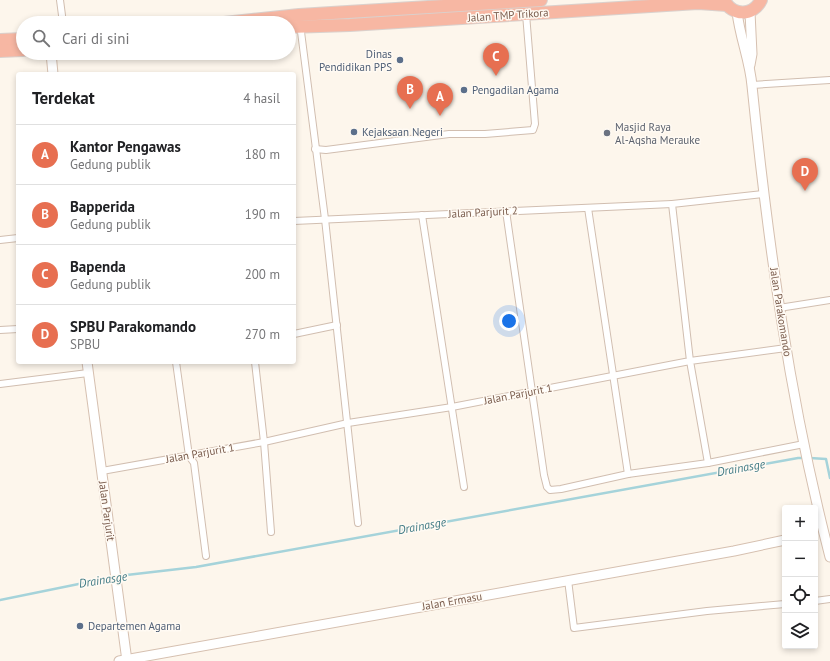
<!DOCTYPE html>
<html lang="id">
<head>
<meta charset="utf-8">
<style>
	body { margin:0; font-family:"PT Sans",sans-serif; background:#f6f6f6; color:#202124 }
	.controls { position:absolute; right:12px; bottom:12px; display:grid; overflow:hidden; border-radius:4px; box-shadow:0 2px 6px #0003 }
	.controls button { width:36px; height:36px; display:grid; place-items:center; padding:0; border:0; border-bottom:1px solid #e0e0e0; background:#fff; color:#202124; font:20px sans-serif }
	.you { position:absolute; left:509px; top:321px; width:14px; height:14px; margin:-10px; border:3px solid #fff; border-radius:50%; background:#1a73e8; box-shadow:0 0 0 6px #1a73e833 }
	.badge { display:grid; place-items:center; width:26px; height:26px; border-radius:50%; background:#e76f51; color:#fff; font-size:13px; font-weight:700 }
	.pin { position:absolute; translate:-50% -33px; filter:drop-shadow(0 1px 2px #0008) }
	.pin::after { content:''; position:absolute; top:21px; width:14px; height:12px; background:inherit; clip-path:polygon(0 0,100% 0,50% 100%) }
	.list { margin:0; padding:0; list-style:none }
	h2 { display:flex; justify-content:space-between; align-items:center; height:52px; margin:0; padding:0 16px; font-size:17px }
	h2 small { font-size:13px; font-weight:400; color:#757577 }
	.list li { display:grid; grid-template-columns:26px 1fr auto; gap:12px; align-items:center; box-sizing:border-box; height:60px; padding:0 16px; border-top:1px solid #e0e0e0 }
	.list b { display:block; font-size:15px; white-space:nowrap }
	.list p { margin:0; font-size:13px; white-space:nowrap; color:#757577 }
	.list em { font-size:13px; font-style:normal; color:#757577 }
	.icon { flex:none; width:22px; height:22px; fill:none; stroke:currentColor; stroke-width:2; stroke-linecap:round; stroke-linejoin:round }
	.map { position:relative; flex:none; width:830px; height:661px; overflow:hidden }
	.search { position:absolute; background:#fff; box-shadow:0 2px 6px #0003; left:16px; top:16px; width:280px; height:44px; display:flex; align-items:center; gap:10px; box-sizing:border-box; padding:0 14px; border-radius:22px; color:#757577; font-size:15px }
	.panel { position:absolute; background:#fff; box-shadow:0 2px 6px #0003; left:16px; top:72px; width:280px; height:292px; border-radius:4px }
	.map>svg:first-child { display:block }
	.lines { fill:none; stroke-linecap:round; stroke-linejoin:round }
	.stream { stroke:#a5d3da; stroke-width:2.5 }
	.street-casing { stroke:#d1beb0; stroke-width:8 }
	.secondary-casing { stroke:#d6c0b0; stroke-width:11 }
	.highway-casing { stroke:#dad1cd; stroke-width:14 }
	.street { stroke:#fff; stroke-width:6 }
	.secondary { stroke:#fff; stroke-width:9 }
	.highway { stroke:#f7b7a3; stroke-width:12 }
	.service-dot { fill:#5c6f8a; stroke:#fffaf3; stroke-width:1.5 }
	.worship-dot { fill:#6b7280; stroke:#fffaf3; stroke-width:1.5 }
	.labels { text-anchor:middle; stroke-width:3; stroke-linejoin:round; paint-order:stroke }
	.street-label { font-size:11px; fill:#7a5c4d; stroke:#fffaf3 }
	.service-label { font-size:11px; fill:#4e5e75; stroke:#fffaf3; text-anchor:start }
	.worship-label { font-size:11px; fill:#5b616d; stroke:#fffaf3; text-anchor:start }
	.water-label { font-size:12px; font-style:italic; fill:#437c86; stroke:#fffaf3 }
</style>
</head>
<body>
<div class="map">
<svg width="830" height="661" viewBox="0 0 830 661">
	<rect width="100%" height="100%" fill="#fdf6ec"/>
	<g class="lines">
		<g class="stream">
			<path d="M810,458L826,459L830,478"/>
			<path d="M118,576L196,567L798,458H805"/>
			<path d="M0,600L113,577"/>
		</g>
		<defs>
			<g id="street">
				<path d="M60,0L63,23"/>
				<path d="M300,24L325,219L358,523"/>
				<path d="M752,85L830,80"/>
				<path d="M315,149L326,150L449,134H485L533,130L535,124L526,14"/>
				<path d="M588,208L628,474"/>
				<path d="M506,211L544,475L547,487L550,490L561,489L628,474L708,463L804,444"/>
				<path d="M422,215L464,487"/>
				<path d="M294,221L672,204"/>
				<path d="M0,240L18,238"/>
				<path d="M779,308L830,300"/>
				<path d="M0,330L18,329"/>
				<path d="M294,334L337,325"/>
				<path d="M176,362L189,456L194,463L206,556"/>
				<path d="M255,362L264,442L271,532"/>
				<path d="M0,384L88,373"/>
				<path d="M708,463L690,361L786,348"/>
				<path d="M102,471L264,442L348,423L452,407L690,361L672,204L763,194"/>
				<path d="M568,580L574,628L707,611L785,604"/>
				<path d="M815,601L830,599"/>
			</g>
			<g id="secondary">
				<path d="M737,12C740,38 750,61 752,86C768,244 790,403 830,557"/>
				<path d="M51,53L53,74"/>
				<path d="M750,65L752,54L750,12"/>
				<path d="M87,362L127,661"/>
				<path d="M119,661L734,551L785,540"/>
			</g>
			<g id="highway">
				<path d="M724,0C732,16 753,17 761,0"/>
				<path d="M224,23L299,15L541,0"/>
				<path d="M289,27L350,25L698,3L727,5"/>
				<path d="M0,40L23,39"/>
				<path d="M0,51L23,50"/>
			</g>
		</defs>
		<use href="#street" class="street-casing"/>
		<use href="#secondary" class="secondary-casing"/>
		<use href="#highway" class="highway-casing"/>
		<use href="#street" class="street"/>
		<use href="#secondary" class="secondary"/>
		<use href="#highway" class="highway"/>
	</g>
	<g class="service-dot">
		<circle cx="400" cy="60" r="4"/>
		<circle cx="464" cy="90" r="4"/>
		<circle cx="354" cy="132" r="4"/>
		<circle cx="80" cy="626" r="4"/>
	</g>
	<circle class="worship-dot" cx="607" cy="133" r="4"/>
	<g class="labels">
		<g class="street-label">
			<text transform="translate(508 15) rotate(-4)" y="4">Jalan TMP Trikora</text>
			<text transform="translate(483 212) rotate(-3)" y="4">Jalan Parjurit 2</text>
			<text transform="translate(781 312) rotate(81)" y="4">Jalan Parakomando</text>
			<text transform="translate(518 394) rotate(-11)" y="4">Jalan Parjurit 1</text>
			<text transform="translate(200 453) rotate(-10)" y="4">Jalan Parjurit 1</text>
			<text transform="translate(107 511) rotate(82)" y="4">Jalan Parjurit</text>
			<text transform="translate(452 601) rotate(-10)" y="4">Jalan Ermasu</text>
		</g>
		<g class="service-label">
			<text x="392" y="58" text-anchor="end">Dinas<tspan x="392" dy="13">Pendidikan PPS</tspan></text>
			<text x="472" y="94">Pengadilan Agama</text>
			<text x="362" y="136">Kejaksaan Negeri</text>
			<text x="88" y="630">Departemen Agama</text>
		</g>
		<g class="worship-label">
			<text x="615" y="131">Masjid Raya<tspan x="615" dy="13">Al-Aqsha Merauke</tspan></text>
		</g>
		<g class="water-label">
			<text transform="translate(741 468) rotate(-10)" y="4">Drainasge</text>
			<text transform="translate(422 526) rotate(-10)" y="4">Drainasge</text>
			<text transform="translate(103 580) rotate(-9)" y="4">Drainasge</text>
		</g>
	</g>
</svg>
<div class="controls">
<button>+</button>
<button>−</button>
<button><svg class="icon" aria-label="locate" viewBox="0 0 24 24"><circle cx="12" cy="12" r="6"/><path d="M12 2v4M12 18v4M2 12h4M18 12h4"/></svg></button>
<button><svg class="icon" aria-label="layers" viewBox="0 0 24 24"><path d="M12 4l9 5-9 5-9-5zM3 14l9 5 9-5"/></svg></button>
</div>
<div class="you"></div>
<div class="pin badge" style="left:440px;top:116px">A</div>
<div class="pin badge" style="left:410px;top:109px">B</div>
<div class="pin badge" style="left:496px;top:76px">C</div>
<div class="pin badge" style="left:805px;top:191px">D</div>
<div class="search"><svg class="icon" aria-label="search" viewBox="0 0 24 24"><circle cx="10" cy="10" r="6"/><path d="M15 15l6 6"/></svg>Cari di sini</div>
<section class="panel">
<h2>Terdekat<small>4 hasil</small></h2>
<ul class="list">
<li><span class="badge">A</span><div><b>Kantor Pengawas</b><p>Gedung publik</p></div><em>180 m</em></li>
<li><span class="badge">B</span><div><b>Bapperida</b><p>Gedung publik</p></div><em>190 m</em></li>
<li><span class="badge">C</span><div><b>Bapenda</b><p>Gedung publik</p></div><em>200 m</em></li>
<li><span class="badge">D</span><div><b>SPBU Parakomando</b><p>SPBU</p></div><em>270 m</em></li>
</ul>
</section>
</div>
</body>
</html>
